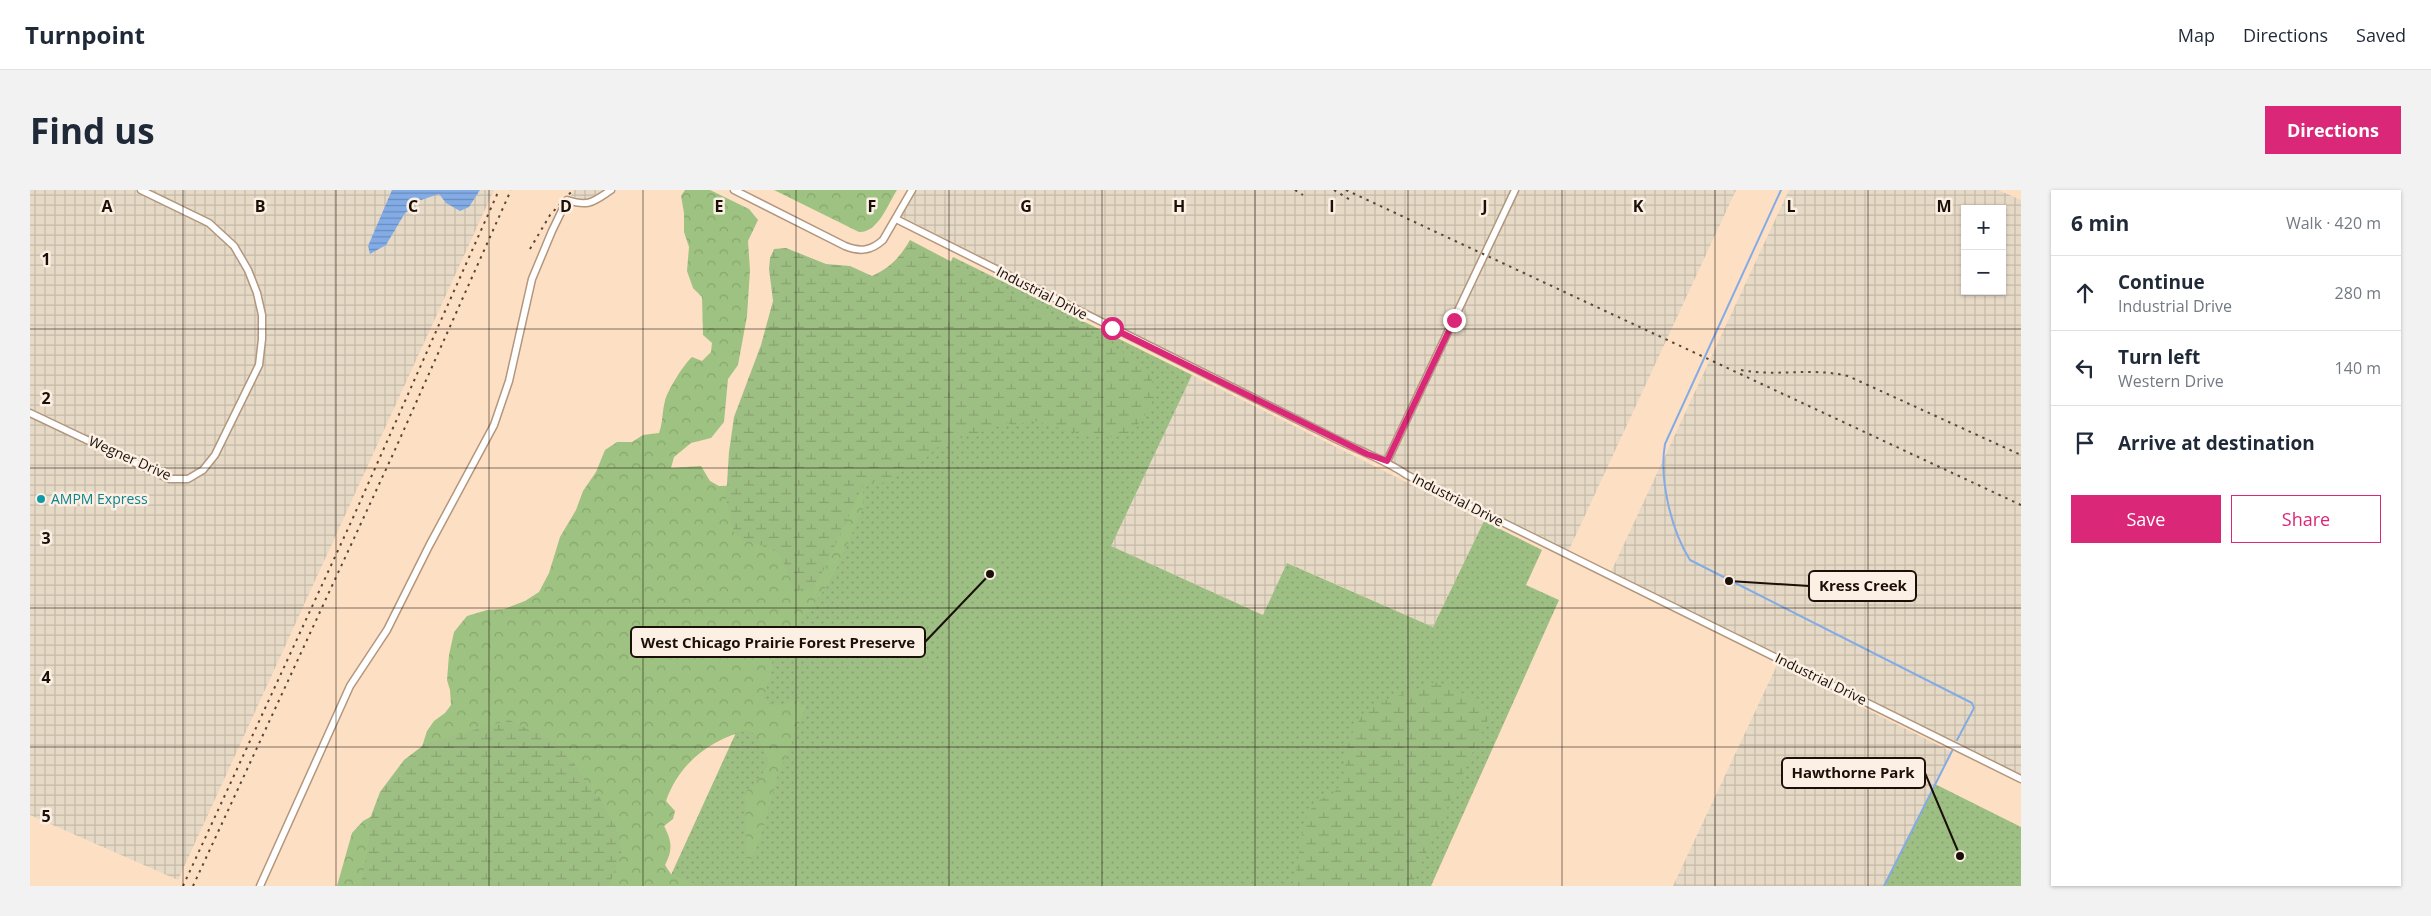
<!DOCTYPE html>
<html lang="en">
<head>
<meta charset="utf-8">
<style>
	body { margin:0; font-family:"Open Sans",sans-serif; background:#f2f2f3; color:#1f2937 }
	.controls { position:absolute; right:15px; top:15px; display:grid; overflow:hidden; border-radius:0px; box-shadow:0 1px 4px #0004 }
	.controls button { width:45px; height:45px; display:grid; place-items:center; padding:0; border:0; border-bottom:1px solid #e0e1e3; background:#fff; color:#1f2937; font:25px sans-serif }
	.stop { position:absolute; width:15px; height:15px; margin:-11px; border:4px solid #db2777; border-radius:50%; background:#fff }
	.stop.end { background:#db2777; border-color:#fff; box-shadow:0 1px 5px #0008 }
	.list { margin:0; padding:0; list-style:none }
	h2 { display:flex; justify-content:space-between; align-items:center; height:65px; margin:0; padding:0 20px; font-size:21px }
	h2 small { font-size:16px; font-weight:400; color:#747a83 }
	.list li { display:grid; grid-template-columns:32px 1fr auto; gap:15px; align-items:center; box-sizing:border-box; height:75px; padding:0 20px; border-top:1px solid #e0e1e3 }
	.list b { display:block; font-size:19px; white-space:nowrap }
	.list p { margin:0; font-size:16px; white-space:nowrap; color:#747a83 }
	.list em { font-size:16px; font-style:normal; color:#747a83 }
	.actions { display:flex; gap:10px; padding:15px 20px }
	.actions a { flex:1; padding:11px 0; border:1px solid #db2777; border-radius:0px; text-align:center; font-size:18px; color:#db2777 }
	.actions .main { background:#db2777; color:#fff }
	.icon { flex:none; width:28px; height:28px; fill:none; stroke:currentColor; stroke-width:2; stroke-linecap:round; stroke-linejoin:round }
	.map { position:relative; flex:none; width:1991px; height:696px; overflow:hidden; border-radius:0px }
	header { display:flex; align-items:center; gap:30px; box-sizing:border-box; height:70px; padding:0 25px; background:#fff; border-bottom:1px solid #e0e1e3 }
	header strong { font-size:24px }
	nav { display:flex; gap:28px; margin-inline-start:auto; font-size:18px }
	.intro { display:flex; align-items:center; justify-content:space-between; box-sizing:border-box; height:120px; padding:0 30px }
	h1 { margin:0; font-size:35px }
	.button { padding:12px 22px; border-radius:0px; background:#db2777; color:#fff; font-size:18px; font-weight:700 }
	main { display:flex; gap:30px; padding:0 30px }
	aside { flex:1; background:#fff; border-radius:0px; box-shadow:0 1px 4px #0004 }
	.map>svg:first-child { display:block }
	.industrial { fill:url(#industrial-grid); fill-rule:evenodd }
	.green { fill:url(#green-dots) }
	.forest { fill:url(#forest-crowns) }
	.wetland { fill:url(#wetland-marsh) }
	.water { fill:url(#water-rules) }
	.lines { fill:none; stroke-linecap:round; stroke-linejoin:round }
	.stream { stroke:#83ace7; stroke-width:2 }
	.street-casing { stroke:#b2967d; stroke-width:9 }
	.street { stroke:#fff; stroke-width:6 }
	.rail { stroke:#564739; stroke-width:2; stroke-dasharray:2.5 5; stroke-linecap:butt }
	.route { stroke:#db2777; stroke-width:6 }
	.grid { fill:none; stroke:#1a1007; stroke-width:1; stroke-opacity:0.55 }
	.culture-dot { fill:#0f9aa8; stroke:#fcf0e5; stroke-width:2 }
	.labels { text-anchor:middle; stroke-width:5; stroke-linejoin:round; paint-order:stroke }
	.street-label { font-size:14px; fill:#1a1007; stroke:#fcf0e5 }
	.culture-label { font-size:14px; fill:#0d838f; stroke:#fcf0e5; text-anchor:start }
	.grid-label { font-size:16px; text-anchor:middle; font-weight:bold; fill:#1a1007; stroke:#fcf0e5; stroke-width:5; stroke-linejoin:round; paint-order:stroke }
	.leader { fill:none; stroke:#1a1007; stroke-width:2 }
	.callout-dot { fill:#1a1007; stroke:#fcf0e5; stroke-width:2 }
	.callout { fill:#fcf0e5; stroke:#1a1007; stroke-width:2 }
	.callout-label { font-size:15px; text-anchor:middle; font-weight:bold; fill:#1a1007 }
</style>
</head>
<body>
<header>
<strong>Turnpoint</strong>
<nav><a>Map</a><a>Directions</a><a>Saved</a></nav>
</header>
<div class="intro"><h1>Find us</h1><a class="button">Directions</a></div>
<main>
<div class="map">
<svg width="1991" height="696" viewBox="0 0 1991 696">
	<defs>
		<pattern id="industrial-grid" width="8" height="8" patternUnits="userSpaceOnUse" patternTransform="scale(1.25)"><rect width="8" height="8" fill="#e6d9c6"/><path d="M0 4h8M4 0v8" fill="none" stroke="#c5b9a9"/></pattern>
		<pattern id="green-dots" width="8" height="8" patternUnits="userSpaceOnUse" patternTransform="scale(1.25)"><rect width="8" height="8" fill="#9ebf84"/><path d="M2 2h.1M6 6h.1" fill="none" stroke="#88a370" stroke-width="1.8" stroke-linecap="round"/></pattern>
		<pattern id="forest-crowns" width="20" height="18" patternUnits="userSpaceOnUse" patternTransform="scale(1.25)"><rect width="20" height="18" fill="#9ec281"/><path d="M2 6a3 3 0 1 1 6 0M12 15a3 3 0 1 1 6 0" fill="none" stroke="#88a66e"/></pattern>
		<pattern id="wetland-marsh" width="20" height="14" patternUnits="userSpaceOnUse" patternTransform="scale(1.25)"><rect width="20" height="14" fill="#9ebf84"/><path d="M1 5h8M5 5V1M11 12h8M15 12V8" fill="none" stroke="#88a370"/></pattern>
		<pattern id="water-rules" width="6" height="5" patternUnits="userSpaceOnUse" patternTransform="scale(1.25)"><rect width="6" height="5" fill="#83ace7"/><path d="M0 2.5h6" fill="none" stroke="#6a8bb9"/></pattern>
	</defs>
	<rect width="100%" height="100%" fill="#fddfc4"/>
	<g class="industrial">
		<path d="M0,0H464L148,690L0,625Z"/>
		<path d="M544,0H573L557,10L541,6Z"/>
		<path d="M887,0H1706L1538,362L871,26Z"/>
		<path d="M1759,0H1968L1991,10V585L1581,382ZM1935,19H1972V101H1935Z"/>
		<path d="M1162,185L1454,331L1403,437L1258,373L1234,425L1080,356Z"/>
		<path d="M1747,475L1922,562L1854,696H1643Z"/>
	</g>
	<g class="green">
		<path d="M923,67L1162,185L1081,356L1233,425L1257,373L1403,437L1454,331L1512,360L1496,395L1529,410L1401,696H636Z"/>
		<path d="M1905,594L1991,637V696H1854Z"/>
	</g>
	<g class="forest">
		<path d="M655,0H680L719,19L728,30L718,51L720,80L717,126L708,175L698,189L694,232L681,248L661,253L644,267L641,278L671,276L680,291L689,296L833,290V318L806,380L792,403L767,435L743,444L739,455L743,477L733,508L743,515H753L765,510L776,516L757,565L749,581L730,649L717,678L715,603L729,589L739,573L728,547L718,540C680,550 649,573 636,611L645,621L643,629L634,636C642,651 643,660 635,675L641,684L663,693L665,696H307L322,643L333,631L351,621L389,566L397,541L404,531L415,523L421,515L420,500L417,490L419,465L424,442L437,426L457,420L474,419L495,411L509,402L519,383L530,347L546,320L553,301L566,282L575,260L587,252H602L613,245L629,243C633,232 632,222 635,211C637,201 654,174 662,167L672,171L681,162L682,153L673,145L672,107L663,98L657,81L659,57L654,42V23L651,6Z"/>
		<path d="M744,0H867C858,14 848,43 829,42Z"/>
	</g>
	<g class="wetland">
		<path d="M880,50L1091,161L1119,180L1126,204C1116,223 1108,245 1084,247C1076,247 1072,245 1064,248L1002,230L984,236L978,233L910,255L895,269L852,293L847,291L833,295L794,379L782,399L766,401L749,363L721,351L714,352L704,342L696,309L699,262L704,227L731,155L743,111L739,79L740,68L744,59L756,58L796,74L820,76L842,86C860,78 870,67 880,50Z"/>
		<path d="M1405,492C1425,495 1446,511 1460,525L1381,696H1262C1272,670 1267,640 1283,616C1290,606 1303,608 1309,596C1316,583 1315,566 1319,552C1322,543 1331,524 1338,519C1358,507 1384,501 1405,492Z"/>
		<path d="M479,530L525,552L543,572L562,602L570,608L587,641L592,661L579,696H331L340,643L338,634L350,602L374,570L395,554Z"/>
	</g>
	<path class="water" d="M362,0H450L439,17L430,21L416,13L409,4L385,12L381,19L375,23L356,55L340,64L338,56Z"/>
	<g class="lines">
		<g class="stream">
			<path d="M1751,0L1635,254C1629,289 1641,340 1660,370L1942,513L1944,518L1927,550"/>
			<path d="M1854,696L1922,561"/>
		</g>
		<defs>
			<g id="street">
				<path d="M704,0L815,56C830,62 841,61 853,50L882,0"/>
				<path d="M866,29L1302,247C1327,260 1354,269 1377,285L1991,589"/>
				<path d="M0,223L139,289H158L173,280L185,265L229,175L232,149V125L227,103L218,80L204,56L179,33L111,0"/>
				<path d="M1357,271L1485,0"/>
				<path d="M230,696L320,496L357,440L399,356L464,235L479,191L502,89L522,41L537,10C559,17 563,12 581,0"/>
			</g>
		</defs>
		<use href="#street" class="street-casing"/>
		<use href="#street" class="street"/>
		<g class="rail">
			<path d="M1265,0L1273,5"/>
			<path d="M1304,0L1322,11"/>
			<path d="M1316,0L1991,315"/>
			<path d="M500,59L520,25L543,0"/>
			<path d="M1711,180C1749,187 1779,177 1818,186L1991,265"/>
			<path d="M153,696L322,330L469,0"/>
			<path d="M163,696L364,262L481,0"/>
		</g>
	</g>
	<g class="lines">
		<path class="route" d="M1082,138L1337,264L1357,271L1424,130"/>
	</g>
	<path class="grid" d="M153,0V696M306,0V696M459,0V696M613,0V696M766,0V696M919,0V696M1072,0V696M1225,0V696M1378,0V696M1532,0V696M1685,0V696M1838,0V696M0,139H1991M0,278H1991M0,418H1991M0,557H1991"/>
	<circle class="culture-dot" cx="11" cy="309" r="5"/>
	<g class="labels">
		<g class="street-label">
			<text transform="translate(1012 103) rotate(27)" y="5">Industrial Drive</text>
			<text transform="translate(100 268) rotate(24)" y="5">Wegner Drive</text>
			<text transform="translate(1428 310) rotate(27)" y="5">Industrial Drive</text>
			<text transform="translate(1791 489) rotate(26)" y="5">Industrial Drive</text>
		</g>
		<g class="culture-label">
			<text x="21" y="314">AMPM Express</text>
		</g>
	</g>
	<g class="grid-label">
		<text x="77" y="22">A</text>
		<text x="230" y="22">B</text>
		<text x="383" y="22">C</text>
		<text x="536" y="22">D</text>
		<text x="689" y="22">E</text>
		<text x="842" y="22">F</text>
		<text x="996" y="22">G</text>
		<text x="1149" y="22">H</text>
		<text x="1302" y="22">I</text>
		<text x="1455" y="22">J</text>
		<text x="1608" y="22">K</text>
		<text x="1761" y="22">L</text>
		<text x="1914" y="22">M</text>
		<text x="16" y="75">1</text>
		<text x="16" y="214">2</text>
		<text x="16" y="354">3</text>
		<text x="16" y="493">4</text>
		<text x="16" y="632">5</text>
	</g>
	<path class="leader" d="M1699 391L1779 396M960 384L895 452M1930 666L1895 583"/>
	<g class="callout-dot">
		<circle cx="1699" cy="391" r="5"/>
		<circle cx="960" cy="384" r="5"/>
		<circle cx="1930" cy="666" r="5"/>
	</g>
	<g class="callout">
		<rect x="1779" y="381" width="107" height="30" rx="5"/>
		<rect x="601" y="437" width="294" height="30" rx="5"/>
		<rect x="1752" y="568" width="143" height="30" rx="5"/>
	</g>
	<g class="callout-label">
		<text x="1833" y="401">Kress Creek</text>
		<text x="748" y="458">West Chicago Prairie Forest Preserve</text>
		<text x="1823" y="588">Hawthorne Park</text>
	</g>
</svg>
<div class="controls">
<button>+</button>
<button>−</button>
</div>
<div class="stop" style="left:1082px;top:138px"></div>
<div class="stop end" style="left:1424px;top:130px"></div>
</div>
<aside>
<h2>6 min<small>Walk · 420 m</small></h2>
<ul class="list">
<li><svg class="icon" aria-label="ahead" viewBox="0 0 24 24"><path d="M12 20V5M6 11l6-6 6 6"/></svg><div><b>Continue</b><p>Industrial Drive</p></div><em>280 m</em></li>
<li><svg class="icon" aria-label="left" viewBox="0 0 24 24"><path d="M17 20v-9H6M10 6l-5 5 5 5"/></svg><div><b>Turn left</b><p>Western Drive</p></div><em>140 m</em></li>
<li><svg class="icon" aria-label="arrive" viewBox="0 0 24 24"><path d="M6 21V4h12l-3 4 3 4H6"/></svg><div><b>Arrive at destination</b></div></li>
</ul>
<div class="actions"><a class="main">Save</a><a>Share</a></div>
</aside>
</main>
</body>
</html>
